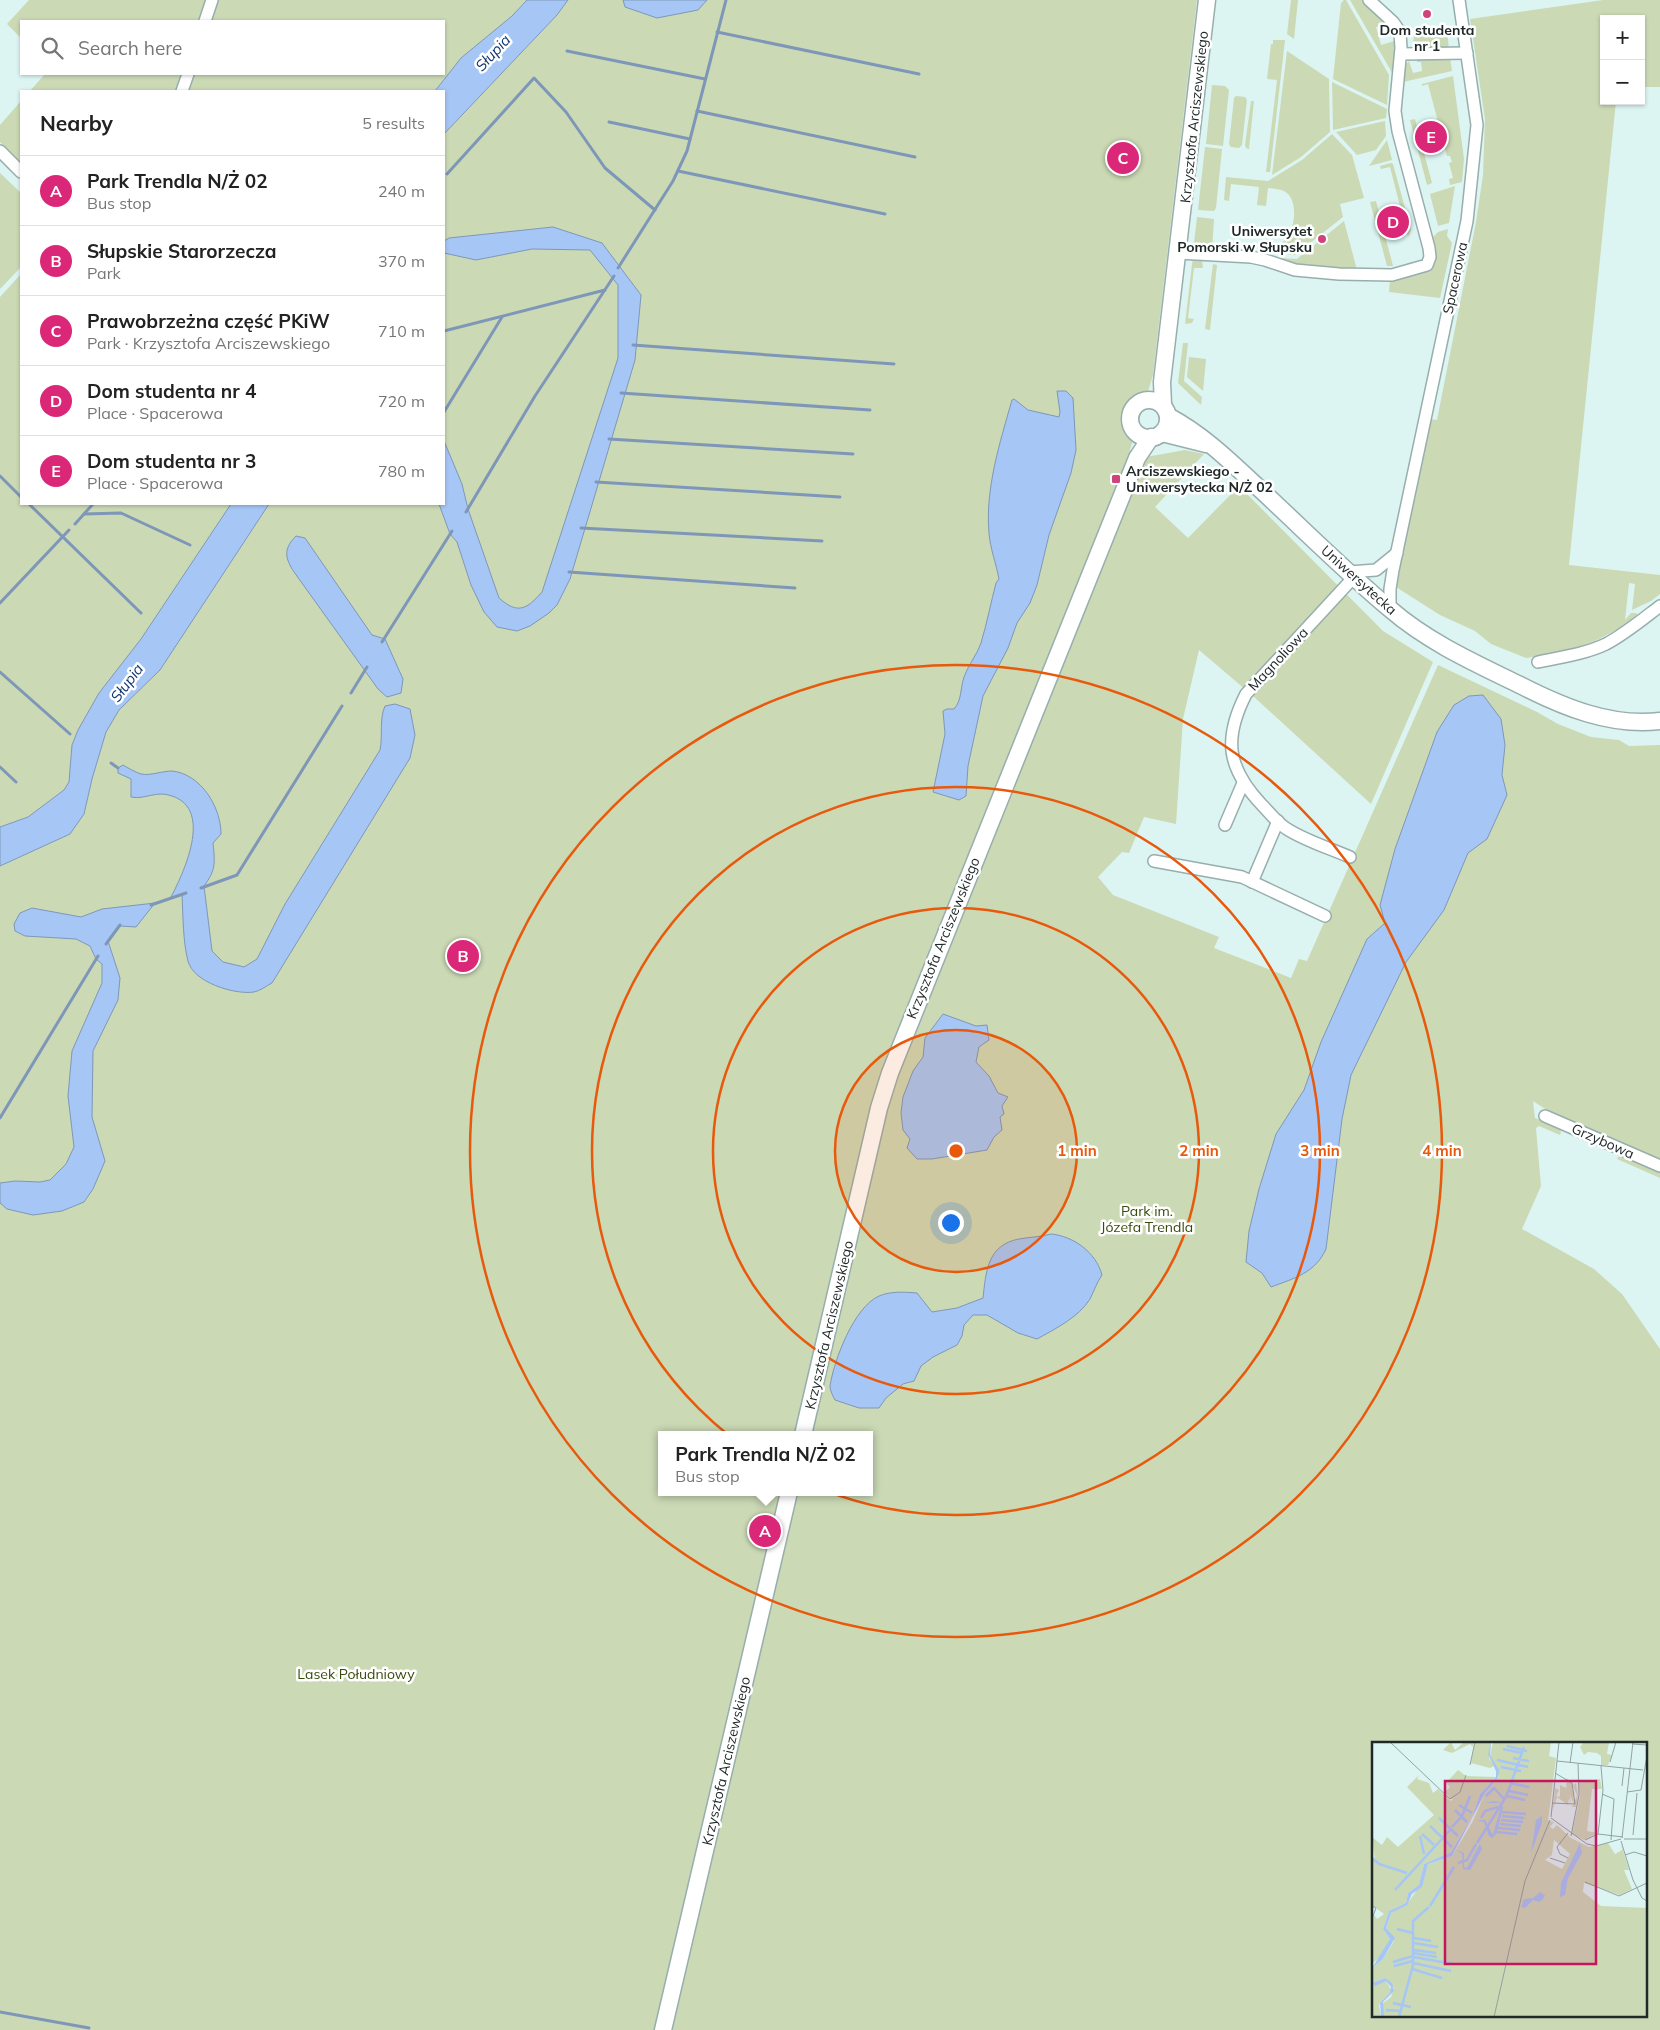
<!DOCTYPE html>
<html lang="en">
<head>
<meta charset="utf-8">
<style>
	body { margin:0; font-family:Mulish,sans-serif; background:#f2f2f2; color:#222 }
	.controls { position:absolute; right:15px; top:15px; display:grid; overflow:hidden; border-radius:0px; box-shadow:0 1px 4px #0004 }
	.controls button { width:45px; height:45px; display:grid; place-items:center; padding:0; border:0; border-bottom:1px solid #e0e0e0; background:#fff; color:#222; font:25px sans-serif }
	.you { position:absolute; left:950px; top:1222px; width:18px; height:18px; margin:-12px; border:4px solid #fff; border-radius:50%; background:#1a73e8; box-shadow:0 0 0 8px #1a73e833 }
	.badge { display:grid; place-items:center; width:32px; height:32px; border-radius:50%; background:#db2777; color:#fff; font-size:16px; font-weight:700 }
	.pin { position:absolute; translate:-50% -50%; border:2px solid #fff; box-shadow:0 1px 5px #0006 }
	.popup { position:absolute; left:658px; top:1431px; width:215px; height:65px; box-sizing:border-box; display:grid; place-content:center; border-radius:0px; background:#fff; filter:drop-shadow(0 1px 4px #0005); font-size:16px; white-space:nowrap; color:#767676 }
	.popup b { font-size:19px; color:#222 }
	.popup::after { content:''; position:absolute; left:50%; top:100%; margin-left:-10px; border:10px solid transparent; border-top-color:#fff }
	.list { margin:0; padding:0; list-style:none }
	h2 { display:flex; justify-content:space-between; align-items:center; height:65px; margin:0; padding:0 20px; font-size:21px }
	h2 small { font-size:16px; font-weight:400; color:#767676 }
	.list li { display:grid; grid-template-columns:32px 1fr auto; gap:15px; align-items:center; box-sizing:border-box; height:70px; padding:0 20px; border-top:1px solid #e0e0e0 }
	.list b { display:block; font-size:19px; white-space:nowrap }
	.list p { margin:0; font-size:16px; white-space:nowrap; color:#767676 }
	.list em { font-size:16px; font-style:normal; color:#767676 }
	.icon { flex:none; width:28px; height:28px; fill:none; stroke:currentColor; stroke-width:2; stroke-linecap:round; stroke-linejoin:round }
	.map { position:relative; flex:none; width:1660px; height:2030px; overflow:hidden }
	.search { position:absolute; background:#fff; box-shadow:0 1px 4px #0004; left:20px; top:20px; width:425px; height:55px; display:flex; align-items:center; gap:12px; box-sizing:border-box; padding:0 18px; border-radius:0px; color:#767676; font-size:19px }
	.panel { position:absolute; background:#fff; box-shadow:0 1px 4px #0004; left:20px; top:90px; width:425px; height:415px; border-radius:0px }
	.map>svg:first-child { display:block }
	.green { fill:#cbd9b5; fill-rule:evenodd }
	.water { fill:#a6c6f6; stroke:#7e97b8 }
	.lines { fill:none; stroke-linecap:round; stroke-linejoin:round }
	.stream { stroke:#7e97b8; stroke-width:3 }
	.street-casing { stroke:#97aead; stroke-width:14 }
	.secondary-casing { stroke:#97aead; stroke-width:19 }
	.street { stroke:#fff; stroke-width:11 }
	.secondary { stroke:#fff; stroke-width:16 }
	.ring { fill:none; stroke:#e8590c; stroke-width:2.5 }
	.poi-dot { fill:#ce437a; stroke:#fff; stroke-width:2 }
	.labels { text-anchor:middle; stroke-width:5; stroke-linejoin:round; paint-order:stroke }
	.poi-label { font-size:14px; font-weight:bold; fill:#202929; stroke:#fff }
	.street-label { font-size:14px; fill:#202929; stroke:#fff }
	.park-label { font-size:14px; fill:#38490c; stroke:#fff }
	.water-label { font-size:15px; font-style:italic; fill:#11376f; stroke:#fff }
	.inset-river { fill:none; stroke:#a6c6f6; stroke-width:2.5 }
	.inset-road { fill:none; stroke:#91a3a2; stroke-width:1 }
	.view { fill:#c2185b; fill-opacity:0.15; stroke:#c2185b; stroke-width:2.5 }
	.inset-edge { fill:none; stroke:#202929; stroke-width:2.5 }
	.centre { fill:#e8590c; stroke:#fff; stroke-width:2.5 }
	.ring-label { font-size:15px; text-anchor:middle; font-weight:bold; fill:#e8590c; stroke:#fff; stroke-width:5; stroke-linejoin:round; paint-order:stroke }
</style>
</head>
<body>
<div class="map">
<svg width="1660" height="2030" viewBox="0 0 1660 2030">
	<rect width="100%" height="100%" fill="#dcf5f3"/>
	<g class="green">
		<path d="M29,0H205L198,21H21V38L7,24Z"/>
		<path d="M215,0H527L512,16L461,58L435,91H179L186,74H444V21H206Z"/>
		<path d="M568,0H1197L1153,375L1130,450L1146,457L1185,450L1204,454L1155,507L1188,538L1239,486L1383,631L1433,662L1371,804L1253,696L1199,650L1183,719L1176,824L1144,817L1129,853L1122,852L1098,877L1113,895L1219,937L1214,948L1291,978L1299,959L1307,961L1438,665L1537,712L1558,724L1591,737L1619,740L1629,746L1660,745V1161C1618,1142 1571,1127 1533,1101L1535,1118L1559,1127L1561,1132L1560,1135L1539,1126L1536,1128L1541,1186L1522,1229L1594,1269L1622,1294L1660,1349V2030H0V866L70,834L84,814L92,779L106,732L119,710L160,670L269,504H444V134L557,15ZM661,1435H869V1492H661ZM1374,1744H1646V2016H1374Z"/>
		<path d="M1291,0H1298L1294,39L1287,34Z"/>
		<path d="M1344,0H1346L1389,75L1387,105L1333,79L1341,3Z"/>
		<path d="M1350,0H1364L1388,24L1376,27L1381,45L1398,40L1394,76Z"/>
		<path d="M1603,0H1660V87H1641V19H1604V101H1616L1569,565L1660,575V594L1651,601L1632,610L1635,584L1629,583L1625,620L1631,613H1636L1638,616L1620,628L1595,641L1559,653L1526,658L1491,644L1475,631L1440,615L1396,587L1430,419L1437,420L1476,222L1483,175L1485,119L1470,19Z"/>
		<path d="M1447,29L1449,50L1417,49L1413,45L1414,36L1418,32L1421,35Z"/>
		<path d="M1273,40H1285L1270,172H1266L1277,80L1267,79L1271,44H1273Z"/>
		<path d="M1287,51L1329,79L1330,132L1301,157L1272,175Z"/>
		<path d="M1450,57L1452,71L1403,82L1405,65L1409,61L1413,73L1422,71L1421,62H1417V59Z"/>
		<path d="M45,74H181L176,91H30Z"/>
		<path d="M1453,76L1464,159L1462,182L1450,185L1449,179L1453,178L1449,163L1452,162L1450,156H1447L1428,84L1422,86V84Z"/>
		<path d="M1332,82L1387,109L1386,118L1333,130Z"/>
		<path d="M1212,85L1225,86L1229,90L1223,146L1206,144Z"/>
		<path d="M1236,96L1245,97L1247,100L1242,145L1239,148L1231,147L1229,144L1234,98Z"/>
		<path d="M21,101V163L0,142V125Z"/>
		<path d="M1251,101H1254L1249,149L1246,148L1245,145Z"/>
		<path d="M1415,119L1432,183L1427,185L1410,120Z"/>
		<path d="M1385,121L1386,136L1376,150L1357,155L1336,132Z"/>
		<path d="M1332,134L1352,155L1364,198L1340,204L1343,217L1295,255L1264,251L1261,248L1262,243C1268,244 1275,245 1281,243C1295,236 1299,203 1287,193C1282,189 1274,189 1268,188L1266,206L1257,205L1259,187L1231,184L1229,201L1224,200L1226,177L1268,181L1302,160Z"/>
		<path d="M1387,140L1392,160L1369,166Z"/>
		<path d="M1205,147L1222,149L1216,208L1214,211L1198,210Z"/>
		<path d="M1391,163L1393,164L1411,230L1408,237L1390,167L1381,169L1380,166Z"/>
		<path d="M0,173L21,193V267L0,289Z"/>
		<path d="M1455,186L1449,223L1438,226L1430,194Z"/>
		<path d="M1376,201L1393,266H1387L1370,202Z"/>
		<path d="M1197,217L1214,219L1212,250L1193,252Z"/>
		<path d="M1344,221L1357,270L1303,268L1278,258L1297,259Z"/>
		<path d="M1448,229L1447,236L1452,243L1440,298L1389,292L1390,279H1398L1426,270L1433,237L1438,232Z"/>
		<path d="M1193,256L1202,260L1203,268H1194L1188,318L1194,319L1192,323L1185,324Z"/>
		<path d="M1213,264L1217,265L1210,330L1205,329Z"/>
		<path d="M21,274V504H231L141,640L99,693L78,730L72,745L69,782L64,790L28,817L0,827V297Z"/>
		<path d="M1183,343H1188L1184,381L1202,397L1201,405L1178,383Z"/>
		<path d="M1189,357L1206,359L1203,391L1187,377Z"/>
		<path d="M1620,1154L1660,1172V1178L1617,1159Z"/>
	</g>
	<g class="water">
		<path d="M527,0H568L557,15L444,134V91H435L461,58L512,16Z"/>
		<path d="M623,0H707L698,10L657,18L625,7Z"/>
		<path d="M553,227L602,243L641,295L635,360L570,579L557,605L549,613L530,626L517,631L497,627L484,612L471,585L457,542L450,534L439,504H444V441L462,484L468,509L499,598C518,615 527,609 542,592L618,358V285L590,250L532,249L476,260L444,253V241L449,238Z"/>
		<path d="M1057,391H1066L1073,398L1076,450L1071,473L1049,535L1037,585L1030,603L1017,623L1008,648L983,696L968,766L966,796L959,800L933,792L945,734L943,711L947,709H954C962,700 960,689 964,677C968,665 977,655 981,643C987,623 991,602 996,583L999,579C996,563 990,548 989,533C985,489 1000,442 1012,400L1014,399L1028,410L1059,417L1060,412Z"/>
		<path d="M231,504H269L160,670L119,710L106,732L92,779L84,814L70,834L0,866V827L28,817L64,790L69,782L72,745L78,730L99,693L141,639Z"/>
		<path d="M296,536L305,538L372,635L385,639L403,679L401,693L387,697L378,689L294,572C285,558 283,549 296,536Z"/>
		<path d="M1483,695L1501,719L1505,745L1502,775L1507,795L1487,839L1468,853L1444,910L1406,962L1351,1075L1342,1119L1326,1249C1315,1273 1295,1278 1271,1287L1262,1273L1246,1262L1249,1231L1259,1189L1276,1134L1304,1090L1321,1042L1367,939L1385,923L1380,905L1395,849L1437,732L1454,705L1469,696Z"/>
		<path d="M395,704L410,709L415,735L410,758L272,983C266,986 260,991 254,992C234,995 193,982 188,961C183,943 183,915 182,895L170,899C183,874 214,810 172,796C156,790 145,800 131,797V779L118,773V768L123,765C128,768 135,772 141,774C150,776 162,771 172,771C201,774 221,807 221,834L213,843C215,863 216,870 204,886L212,951L223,962L244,967L257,959L285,904L380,750C383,736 379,719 385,706Z"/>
		<path d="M155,903L136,927L120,926L108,941L120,978L118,1000L93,1051L92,1117L105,1161L93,1189L84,1202L62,1211L33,1215L7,1209L0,1203V1183L15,1181L40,1182L50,1180L66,1164L74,1147L68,1096L72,1051L102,983V964L96,959L90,946L76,939L25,936L15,931L14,924L20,913L32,908L81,917L102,909Z"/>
		<path d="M943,1014L976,1026L987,1025L989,1040L979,1047L976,1062L989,1076L998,1093L1008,1097L1002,1106L1004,1114L1000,1117L1002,1130L994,1137L987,1150L932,1159H917L907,1148L910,1139L903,1130L901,1113L903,1097L913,1071L923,1057L925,1038Z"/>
		<path d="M1051,1234C1073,1236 1096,1252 1102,1275C1097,1282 1094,1291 1090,1299C1079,1317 1055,1329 1037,1339L1018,1333L987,1315H973L964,1325L962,1336L957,1345L933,1357L921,1366L914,1381L903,1384L886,1398L879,1408H859L835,1400C833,1396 830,1391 830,1386C834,1360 854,1307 879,1296C891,1291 904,1292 917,1293L932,1312L957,1308L983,1298C986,1272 987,1245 1019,1239C1030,1237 1040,1237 1051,1234Z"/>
	</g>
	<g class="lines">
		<g class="stream">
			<path d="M717,32L919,74"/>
			<path d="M567,51L705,79"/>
			<path d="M697,111L915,157"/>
			<path d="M609,122L690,139"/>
			<path d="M678,171L885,214"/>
			<path d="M447,174L534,78L566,112L605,168L655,210"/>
			<path d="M618,268L673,181L687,151L726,0"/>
			<path d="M444,331L605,290"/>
			<path d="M633,345L894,364"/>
			<path d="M621,393L870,410"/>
			<path d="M444,412L502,317"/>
			<path d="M609,439L853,454"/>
			<path d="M0,476L21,497"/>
			<path d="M596,482L840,497"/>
			<path d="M29,504L141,613"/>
			<path d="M466,512L535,396L614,276"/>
			<path d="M84,514L121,513L190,545"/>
			<path d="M75,524L93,504"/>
			<path d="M581,528L822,541"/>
			<path d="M569,572L795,588"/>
			<path d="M0,603L69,530"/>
			<path d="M382,642L452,531"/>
			<path d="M0,672L70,734"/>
			<path d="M351,693L367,667"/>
			<path d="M111,763L118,768"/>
			<path d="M0,767L16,782"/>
			<path d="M201,888L237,875L342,706"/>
			<path d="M151,905L186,893"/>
			<path d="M106,944L120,925"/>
			<path d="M0,1118L98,956"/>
			<path d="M0,2012L89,2028"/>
		</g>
		<defs>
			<g id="street">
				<path d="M205,21L212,0"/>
				<path d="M1401,54L1467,53"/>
				<path d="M182,91L188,74"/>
				<path d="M0,151L21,172"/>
				<path d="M1178,253L1251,257L1265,260L1295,270L1339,274L1392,275L1427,265L1430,257L1429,248L1398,131L1395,111L1401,48L1400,32L1393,22L1369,0"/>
				<path d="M1349,572L1376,570L1397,553"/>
				<path d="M1390,610V589L1393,570L1467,221L1477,125L1459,0"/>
				<path d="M1538,662C1561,657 1585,654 1606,644C1625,634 1643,619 1660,606"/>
				<path d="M1225,825L1243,783"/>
				<path d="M1350,857C1329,848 1306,841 1287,829C1277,823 1270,813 1262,805C1227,768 1223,739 1246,694L1354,577"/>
				<path d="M1154,861L1242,877L1325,916"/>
				<path d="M1252,882L1278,821"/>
				<path d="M1545,1116L1660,1166"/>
			</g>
			<g id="secondary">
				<circle cx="1149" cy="419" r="19"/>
				<path d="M1163,405L1162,382L1207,0"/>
				<path d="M1168,416C1204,435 1233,464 1262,491C1305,531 1346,572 1390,609C1428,642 1475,663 1520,685C1563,707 1611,727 1660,721"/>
				<path d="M1162,433L1206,444"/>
				<path d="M803,1435L879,1108L890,1073L1137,458L1151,437"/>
				<path d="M663,2030L789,1492"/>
			</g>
		</defs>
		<use href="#street" class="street-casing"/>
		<use href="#secondary" class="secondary-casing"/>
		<use href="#street" class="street"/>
		<use href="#secondary" class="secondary"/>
	</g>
	<circle cx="956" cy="1151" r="121" fill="#e8590c" fill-opacity=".12"/>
	<g class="ring">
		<circle cx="956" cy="1151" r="121"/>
		<circle cx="956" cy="1151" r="243"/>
		<circle cx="956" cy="1151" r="364"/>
		<circle cx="956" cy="1151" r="486"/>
	</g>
	<g class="poi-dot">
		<circle cx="1427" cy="14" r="5"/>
		<circle cx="1322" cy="239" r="5"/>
		<rect x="1111" y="474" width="10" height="10" rx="2.5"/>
	</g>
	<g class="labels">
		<g class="poi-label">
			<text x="1427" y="35">Dom studenta<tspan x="1427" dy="16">nr 1</tspan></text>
			<text x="1312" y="236" text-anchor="end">Uniwersytet<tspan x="1312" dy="16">Pomorski w Słupsku</tspan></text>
			<text x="1126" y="476" text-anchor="start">Arciszewskiego -<tspan x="1126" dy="16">Uniwersytecka N/Ż 02</tspan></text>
		</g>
		<g class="street-label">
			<text transform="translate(1194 117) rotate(-84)" y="5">Krzysztofa Arciszewskiego</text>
			<text transform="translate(1455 278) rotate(-78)" y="5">Spacerowa</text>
			<text transform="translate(1359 580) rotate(42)" y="5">Uniwersytecka</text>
			<text transform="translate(1278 659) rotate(-47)" y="5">Magnoliowa</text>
			<text transform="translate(943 938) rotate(-68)" y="5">Krzysztofa Arciszewskiego</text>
			<text transform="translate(1603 1141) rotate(24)" y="5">Grzybowa</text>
			<text transform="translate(829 1325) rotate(-77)" y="5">Krzysztofa Arciszewskiego</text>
			<text transform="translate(726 1761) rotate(-77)" y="5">Krzysztofa Arciszewskiego</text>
		</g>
		<g class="park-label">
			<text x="1147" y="1216">Park im.<tspan x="1147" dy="16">Józefa Trendla</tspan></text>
			<text x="356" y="1679">Lasek Południowy</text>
		</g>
		<g class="water-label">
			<text transform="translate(493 53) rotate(-47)" y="5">Słupia</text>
			<text transform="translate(127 683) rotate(-53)" y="5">Słupia</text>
		</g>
	</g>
	<g transform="translate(1372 1742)">
		<rect width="275" height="275" fill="#dcf5f3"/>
		<path d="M79,0L83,8L92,0H102L101,5L98,2L80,11L71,8ZM103,0H119L117,16L122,24L118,26L99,21ZM121,0H179L177,14L184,16L176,79L182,80L178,85L181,87L185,83L199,96L217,105L236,101L243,112L250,108L249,102L257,128H252L260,147L248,153L212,141L211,150L229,164L275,166V275H12L10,262L19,255L22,246L13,236L0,241V226L11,217L22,199L14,186L19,171L38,158L51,139L56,122L80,114L101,79L113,51L127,35L118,14ZM182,98L198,112L190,127L173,118L180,113ZM212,0H237L235,12L240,13L236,23H229V14L225,11L216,10L212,13L208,5ZM86,28L94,34L124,35L108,52L100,75L79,110L52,122L47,144L36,151L34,161L17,169L11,187L18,197L9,214L0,222V178L2,173L5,177L12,172L0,163V119L3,118L0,95L10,103L15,95L26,105L62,73L35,45L47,33L45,37L57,41L61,51L66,47L79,59L81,57H79L69,46L73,50L78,45L74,41ZM195,36L200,42L202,61L205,54L201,43L204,41L206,53L204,65H199L202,63L198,53L199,63L197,56L196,63L185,55L181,68L183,46L187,48L184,54L188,55V43L194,46ZM228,37L230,47H220L215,89L225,91L212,98L200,92L208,54L206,40ZM14,239L20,249L7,263L9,275H0V243Z" fill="#cbd9b5" fill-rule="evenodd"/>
		<path d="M119,0L118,13L127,28L126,36L113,51L80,114L56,122L50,145L40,152L35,163L19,171L14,186L23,196L11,217L0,226L18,197L11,187L17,169L34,161L36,151L47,143L52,122L79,110L100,75L108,52L124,35V29L116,12ZM123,59L128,61L131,65L125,91L120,96L117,94L112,80L105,78H113L121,93L129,64L127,61H113ZM170,74V81L159,111L164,78ZM208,101L210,111L196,136L193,153L188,155L189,141ZM108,102L110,107L98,128L91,127L90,112L84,108L92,111V125L95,126ZM168,150L173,153L171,157L167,160L161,158L153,166L149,165L152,157L161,156ZM13,236L20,241L22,249L11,260L12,275H9L8,261L18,251L19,245L14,239L3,244L0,241Z" fill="#a6c6f6"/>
		<path class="inset-river" d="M135,4L155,9M131,7L150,11M141,16L157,19M125,18L156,25M129,25L149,29M138,41L157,45M137,49L156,53M114,54L122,46L132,57M135,54L153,58M87,63L100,71M83,68L95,80M130,70L154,72M130,74L152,76M67,76L86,94M109,76L113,69L126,65M129,78L151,80M128,82L149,84M58,84L80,105M80,85L90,74L98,54M126,86L148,88M124,90L145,92M50,92L62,103M48,94L52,112M105,101L134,55L152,5M0,116L7,122L35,131M86,121L95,118L104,102M23,148L79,87M58,164L82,125M25,187L41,191M42,196L59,199M42,201L66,205M42,208L64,211M41,211L65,215M42,215L81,222M21,220L41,214M41,221L79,229M22,224L41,219M40,227L70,236M21,261L39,265M14,268L29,269M27,275L41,223V179L57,165"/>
		<path class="inset-road" d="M18,0L78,57L88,50L94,33M260,2L275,3M185,19L271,28M238,20L244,0M198,21L201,0M98,23L103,0M250,44L252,26M255,50L269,48L275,14M230,52L242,57L239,98M180,61L203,62L200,41L183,31M179,75L187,0M179,76L215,102L224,104L249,97M226,92L231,48L229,24M261,93L265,51M199,94L207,53L206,21M250,96L261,0M252,97H275M213,98L226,92L251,95M249,99L261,138L270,156L275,159M253,113L262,110L275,114M178,116L193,121M196,116L188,112L185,105L196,91M213,140L247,154L275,141M0,164L4,166L0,177M122,275L153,139L178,78"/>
		<path class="view" d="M73,39H224V222H73Z"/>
		<rect width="275" height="275" class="inset-edge"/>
	</g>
	<circle cx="956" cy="1151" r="8" class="centre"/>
	<g class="ring-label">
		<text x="1077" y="1156">1 min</text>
		<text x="1199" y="1156">2 min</text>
		<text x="1320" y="1156">3 min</text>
		<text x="1442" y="1156">4 min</text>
	</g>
</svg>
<div class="controls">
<button>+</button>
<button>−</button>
</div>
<div class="you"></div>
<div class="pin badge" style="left:765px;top:1531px">A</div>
<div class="popup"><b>Park Trendla N/Ż 02</b>Bus stop</div>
<div class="pin badge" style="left:463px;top:956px">B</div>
<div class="pin badge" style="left:1123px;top:158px">C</div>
<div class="pin badge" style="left:1393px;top:222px">D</div>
<div class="pin badge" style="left:1431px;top:137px">E</div>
<div class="search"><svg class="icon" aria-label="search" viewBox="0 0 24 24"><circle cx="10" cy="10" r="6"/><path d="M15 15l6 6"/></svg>Search here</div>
<section class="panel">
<h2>Nearby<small>5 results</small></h2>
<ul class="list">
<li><span class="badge">A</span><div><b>Park Trendla N/Ż 02</b><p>Bus stop</p></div><em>240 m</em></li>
<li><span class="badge">B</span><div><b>Słupskie Starorzecza</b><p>Park</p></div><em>370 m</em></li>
<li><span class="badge">C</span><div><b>Prawobrzeżna część PKiW</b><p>Park · Krzysztofa Arciszewskiego</p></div><em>710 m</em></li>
<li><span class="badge">D</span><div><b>Dom studenta nr 4</b><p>Place · Spacerowa</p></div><em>720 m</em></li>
<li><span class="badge">E</span><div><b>Dom studenta nr 3</b><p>Place · Spacerowa</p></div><em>780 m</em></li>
</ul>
</section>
</div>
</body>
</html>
